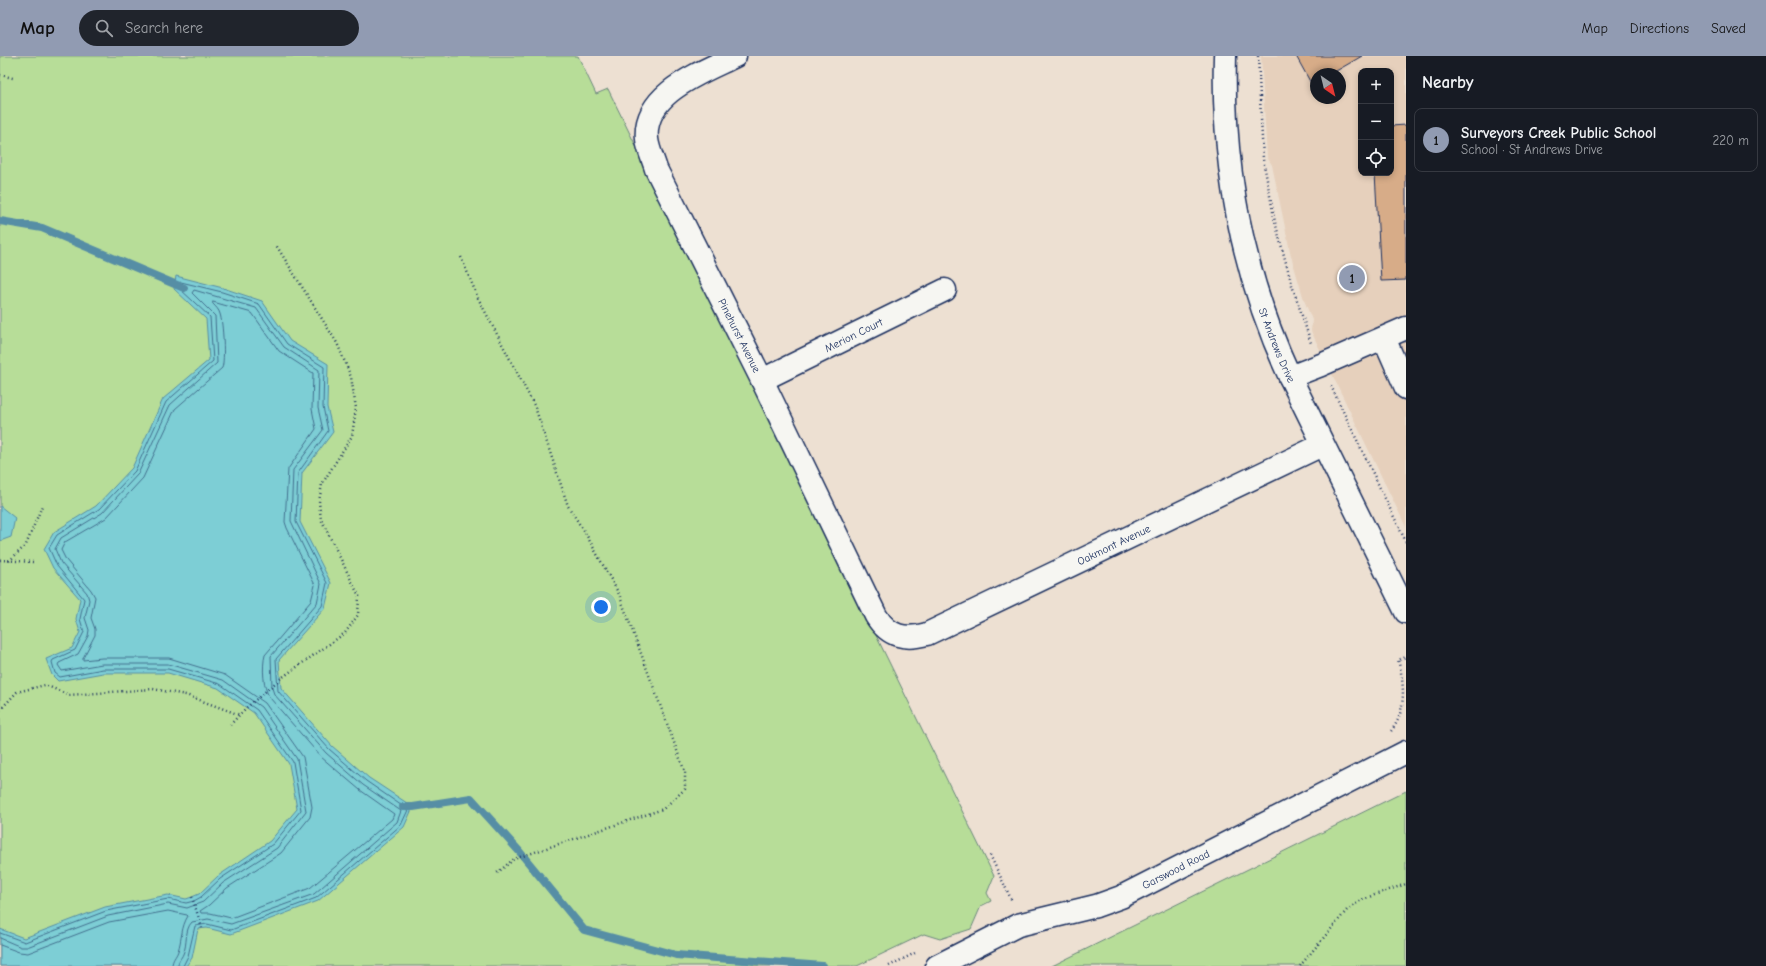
<!DOCTYPE html>
<html lang="en">
<head>
<meta charset="utf-8">
<style>
	body { margin:0; font-family:"Comic Neue",sans-serif; background:#20242c; color:#f1f3f6 }
	.controls { position:absolute; right:12px; top:12px; display:grid; overflow:hidden; border-radius:8px; box-shadow:0 2px 6px #0003 }
	.controls button { width:36px; height:36px; display:grid; place-items:center; padding:0; border:0; border-bottom:1px solid #363941; background:#171b24; color:#f1f3f6; font:20px sans-serif }
	.compass { position:absolute; left:1310px; top:12px; width:36px; height:36px; border-radius:50%; background:#171b24; box-shadow:0 2px 6px #0003; rotate:145deg }
	.you { position:absolute; left:601px; top:551px; width:14px; height:14px; margin:-10px; border:3px solid #fff; border-radius:50%; background:#1a73e8; box-shadow:0 0 0 6px #1a73e833 }
	.badge { display:grid; place-items:center; width:26px; height:26px; border-radius:50%; background:#919bb2; color:#111; font-size:13px; font-weight:700 }
	.pin { position:absolute; translate:-50% -50%; border:2px solid #fff; box-shadow:0 1px 4px #0006 }
	.list { margin:0; padding:0; list-style:none }
	h2 { display:flex; justify-content:space-between; align-items:center; height:52px; margin:0; padding:0 16px; font-size:17px }
	h2 small { font-size:13px; font-weight:400; color:#9ea1a6 }
	.list li { display:grid; grid-template-columns:26px 1fr auto; gap:12px; align-items:center; box-sizing:border-box; height:64px; margin:0 8px 8px; padding:0 8px; border:1px solid #363941; border-radius:8px }
	.list b { display:block; font-size:15px; white-space:nowrap }
	.list p { margin:0; font-size:13px; white-space:nowrap; color:#9ea1a6 }
	.list em { font-size:13px; font-style:normal; color:#9ea1a6 }
	.icon { flex:none; width:22px; height:22px; fill:none; stroke:currentColor; stroke-width:2; stroke-linecap:round; stroke-linejoin:round }
	.map { position:relative; flex:none; width:1406px; height:910px; overflow:hidden }
	header { display:flex; align-items:center; gap:24px; box-sizing:border-box; height:56px; padding:0 20px; background:#919bb2; color:#111 }
	header strong { font-size:19px }
	nav { display:flex; gap:22px; margin-inline-start:auto; font-size:14px }
	.search { width:280px; height:36px; background:#20242c; display:flex; align-items:center; gap:10px; box-sizing:border-box; padding:0 14px; border-radius:22px; color:#9ea1a6; font-size:15px }
	main { display:flex }
	aside { flex:1; background:#171b24 }
	.map>svg:first-child { display:block }
	.built { fill:#e6d0bc; fill-rule:evenodd }
	.green { fill:#b7dd98; stroke:#69867b }
	.water { fill:#7dced5; stroke:#568ea5 }
	.lines { fill:none; stroke-linecap:round; stroke-linejoin:round }
	.shore { stroke:#426f8e; stroke-width:1 }
	.stream { stroke:#568ea5; stroke-width:8 }
	.building { fill:#d7ac88; stroke:#1b2f5e }
	.minor-casing { stroke:#1b2f5e; stroke-width:25 }
	.path { stroke:#1b2f5e; stroke-width:2.5; stroke-dasharray:1 3; stroke-linecap:butt }
	.minor { stroke:#f6f6f2; stroke-width:22 }
	.labels { text-anchor:middle; stroke-width:4; stroke-linejoin:round; paint-order:stroke }
	.street-label { font-size:11px; fill:#1b2f5e; stroke:#f6f6f2 }
</style>
</head>
<body>
<header>
<strong>Map</strong>
<div class="search"><svg class="icon" aria-label="search" viewBox="0 0 24 24"><circle cx="10" cy="10" r="6"/><path d="M15 15l6 6"/></svg>Search here</div>
<nav><a>Map</a><a>Directions</a><a>Saved</a></nav>
</header>
<main>
<div class="map">
<svg width="1406" height="910" viewBox="0 0 1406 910">
	<rect width="100%" height="100%" fill="#ede0d2"/>
	<filter id="ink" filterUnits="userSpaceOnUse"><feTurbulence type="fractalNoise" baseFrequency=".025" numOctaves="2"/><feDisplacementMap in="SourceGraphic" scale="8" xChannelSelector="R" yChannelSelector="G"/><feConvolveMatrix kernelMatrix="1 2 1 2 8 2 1 2 1" color-interpolation-filters="sRGB"/></filter>
	<g filter="url(#ink)">
		<path class="built" d="M1261,0H1406V471L1311,275L1312,264L1304,244L1291,200L1272,109L1267,101ZM1361,15H1391V117H1361ZM1316,18H1340V42H1316Z"/>
		<g class="green">
			<path d="M0,0H578L596,38L608,33L994,820L987,837L991,845L981,850L971,873L940,883L924,878L857,910H0Z"/>
			<path d="M1406,735V910H1052Z"/>
		</g>
		<g class="water">
			<path d="M176,220L223,232L262,245L290,285L328,308L327,351L333,376L302,417L300,466L331,527L325,552L279,604L281,632L332,690L369,722L413,751L404,771L318,845L231,878L207,872L198,873L192,902L186,910H0V873L24,882L105,851L168,839L186,843L192,841L199,838L218,820L270,785L297,753L289,708L254,657L218,632L168,617H103L58,625L52,619L46,603L72,592L80,576L76,563L80,543L53,512L44,493L54,476L96,450L132,412L163,343L209,304L206,263L174,233Z"/>
			<path d="M0,450L15,462L11,481L0,485Z"/>
		</g>
		<g class="lines">
			<g class="shore">
				<path d="M213,246L252,257L279,295L313,317L312,353L316,373L288,413L285,466L287,472L315,529L311,545L265,599C262,610 263,633 270,642L321,701L360,734L394,758L392,763L310,832L231,862L210,857H201L200,855L209,849L227,832L281,797L310,761L312,751L303,701L265,647L225,619L169,602H102L83,604V602L95,579V573L91,562L95,541L91,534L66,504L61,494L65,486L106,462L143,422L175,353L222,312C225,304 223,267 220,258C219,254 216,251 213,248Z"/>
				<path d="M0,877L25,886L106,855L168,843L186,847L194,845L201,841L220,823L273,788L301,754L293,706L257,654L220,628L168,613H103L60,621L55,617L52,606L53,604L75,594L84,576L80,563L84,543L57,510L49,492L57,479L99,453L135,415L166,346L213,305L210,261L179,232V227L181,226L222,236L259,248L287,288L324,311L323,351L328,375L298,417L296,466L327,527L322,550L276,603L278,635L329,693L366,725L408,754L401,769L316,842L231,874L207,868L195,870L188,900L183,910"/>
				<path d="M0,882L21,891H27L108,860L168,848L187,852L203,846L223,827L277,792L306,755L297,703L261,651L223,624L168,608H102L62,615L58,609L59,607L78,598L88,580L89,574L85,562L89,544L87,537L61,507L55,493L61,482L102,457L138,418L170,349L217,307L215,260L192,237L194,234L256,252L284,291L319,314L318,352L323,374L293,414L291,465L321,528L317,547L271,600L272,632L274,638L326,697L363,729L401,755L397,766L314,838L231,868L208,863L192,866C184,874 188,888 183,898C181,903 178,904 178,910"/>
				<path d="M0,889L19,896L28,897L109,866L168,855L187,859L188,860C181,871 182,883 178,895C176,901 172,903 172,910"/>
			</g>
			<g class="stream">
				<path d="M0,165L42,172L184,232"/>
				<path d="M403,751H413L471,742L519,795L584,874L676,899L823,910"/>
			</g>
		</g>
		<g class="building">
			<path d="M1296,0H1362L1331,18H1316V27L1312,29Z"/>
			<path d="M1406,69V224L1381,225L1375,117H1391V70Z"/>
		</g>
		<g class="lines">
			<defs>
				<g id="minor">
					<path id="s1" d="M735,0C703,16 642,37 647,83C648,93 653,103 656,113L762,324L876,560C889,581 905,584 927,578L1322,389"/>
					<path id="s2" d="M1225,0C1222,111 1243,220 1290,321L1406,556"/>
					<path d="M1384,282L1406,332"/>
					<path d="M1290,321L1321,309L1406,272"/>
					<path id="s3" d="M762,324L945,234"/>
					<path id="s4" d="M937,910L1018,869L1096,850L1121,841L1406,696"/>
				</g>
			</defs>
			<use href="#minor" class="minor-casing"/>
			<g class="path">
				<path d="M1258,0L1263,103L1275,166L1292,229L1311,287"/>
				<path d="M0,19L13,22"/>
				<path d="M461,201L478,242L535,351L568,450L587,480L619,538L685,716V733L663,753L514,803L497,817"/>
				<path d="M1331,330L1406,486"/>
				<path d="M0,504L34,506"/>
				<path d="M9,505L26,489L42,450"/>
				<path d="M0,654L17,636L45,629L69,639L153,633L186,639L240,659"/>
				<path d="M230,669L246,652L280,623L345,577L358,559L359,540L321,463L319,446L322,428L352,380L356,352L351,321L337,287L276,189"/>
				<path d="M1391,675C1406,657 1405,628 1398,604L1406,601"/>
				<path d="M990,799L1012,845"/>
				<path d="M192,841L202,872"/>
				<path d="M889,910L917,896"/>
				<path d="M1300,910L1347,854L1363,843L1406,828"/>
			</g>
			<use href="#minor" class="minor"/>
		</g>
	</g>
	<g class="labels">
		<g class="street-label">
			<text dy="4" stroke="none"><textPath href="#s1" startOffset="347">Pinehurst Avenue</textPath></text>
			<text dy="4" stroke="none"><textPath href="#s3" startOffset="102">Merion Court</textPath></text>
			<text dy="4" stroke="none"><textPath href="#s2" startOffset="296">St Andrews Drive</textPath></text>
			<text dy="4" stroke="none"><textPath href="#s1" startOffset="925">Oakmont Avenue</textPath></text>
			<text dy="4" stroke="none"><textPath href="#s4" startOffset="259">Garswood Road</textPath></text>
		</g>
	</g>
</svg>
<div class="controls">
<button>+</button>
<button>−</button>
<button><svg class="icon" aria-label="locate" viewBox="0 0 24 24"><circle cx="12" cy="12" r="6"/><path d="M12 2v4M12 18v4M2 12h4M18 12h4"/></svg></button>
</div>
<svg class="compass" viewBox="-18 -18 36 36"><path d="M0-13l5 13h-10z" fill="#e53935"/><path d="M0 13l5-13h-10z" fill="#9ea1a6"/></svg>
<div class="you"></div>
<div class="pin badge" style="left:1352px;top:222px">1</div>
</div>
<aside>
<h2>Nearby<small></small></h2>
<ul class="list">
<li><span class="badge">1</span><div><b>Surveyors Creek Public School</b><p>School · St Andrews Drive</p></div><em>220 m</em></li>
</ul>
</aside>
</main>
</body>
</html>
